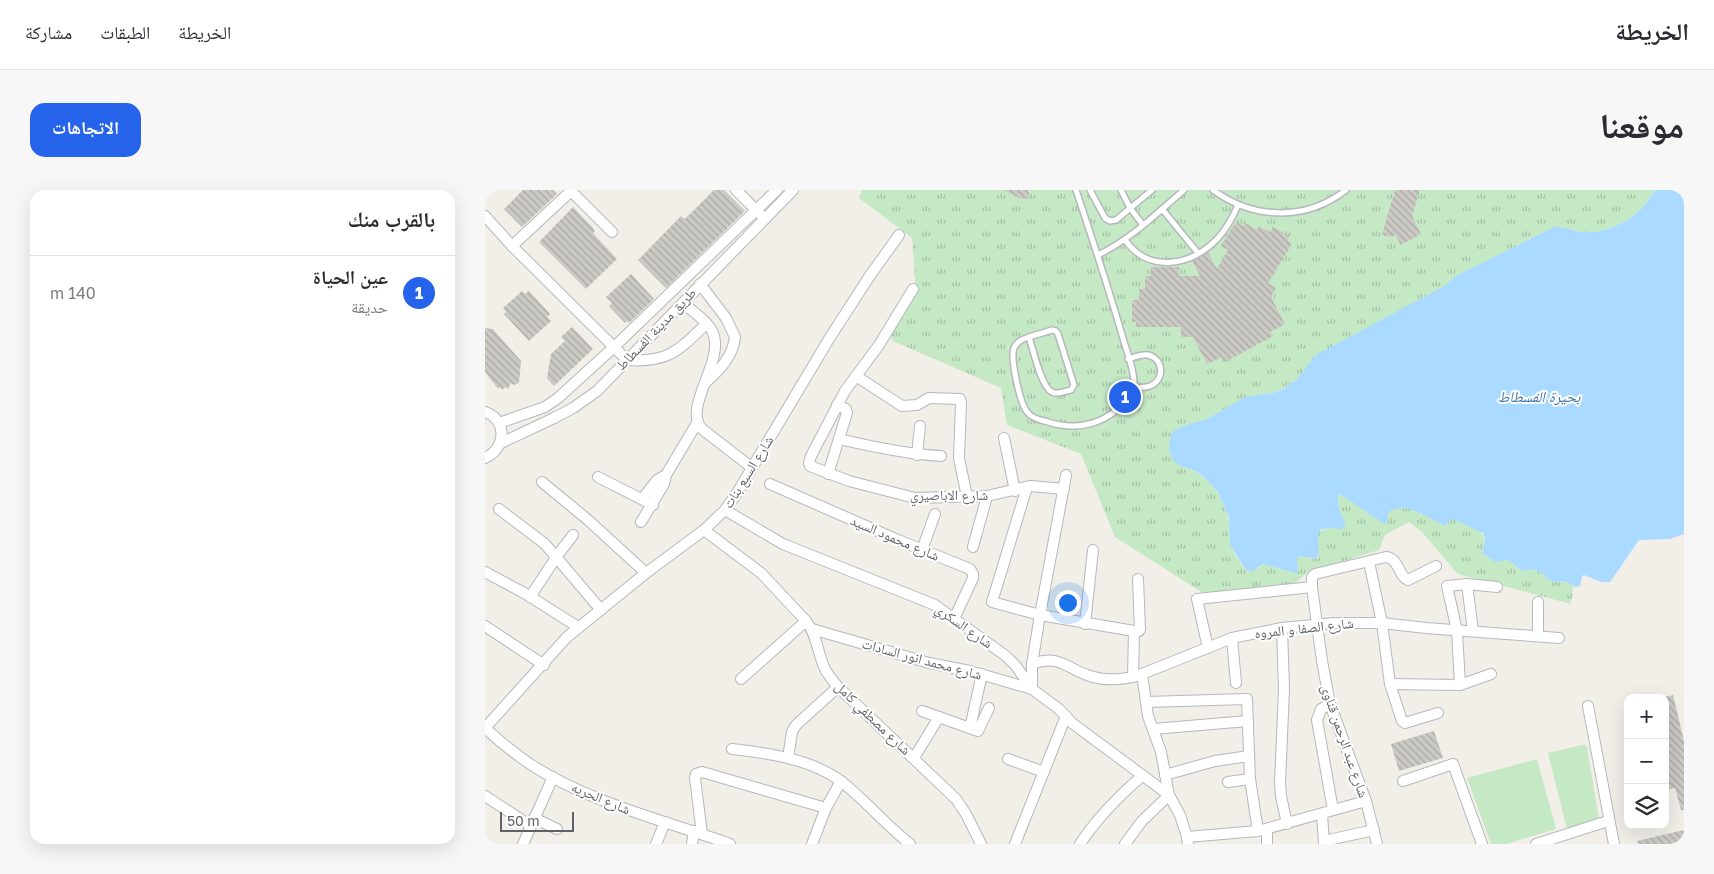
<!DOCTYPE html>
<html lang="ar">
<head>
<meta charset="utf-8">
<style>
	body { margin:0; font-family:"Golos Text","Noto Naskh Arabic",sans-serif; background:#f7f7f7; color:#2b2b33; direction:rtl }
	.controls { position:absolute; right:15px; bottom:15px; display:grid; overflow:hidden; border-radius:10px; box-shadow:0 5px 20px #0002 }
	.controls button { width:45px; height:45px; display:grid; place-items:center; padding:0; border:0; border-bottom:1px solid #e1e1e2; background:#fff; color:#2b2b33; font:25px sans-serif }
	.scale { position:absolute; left:15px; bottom:12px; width:74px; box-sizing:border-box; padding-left:5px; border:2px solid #5f6368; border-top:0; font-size:14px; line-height:18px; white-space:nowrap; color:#5f6368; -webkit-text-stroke:4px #fff; paint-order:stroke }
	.you { position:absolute; left:582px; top:412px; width:18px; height:18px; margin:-12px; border:4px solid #fff; border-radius:50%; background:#1a73e8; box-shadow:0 0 0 8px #1a73e833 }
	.badge { display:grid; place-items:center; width:32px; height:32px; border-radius:50%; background:#2563eb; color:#fff; font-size:16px; font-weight:700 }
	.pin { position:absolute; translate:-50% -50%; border:2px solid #fff; box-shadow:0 1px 5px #0006 }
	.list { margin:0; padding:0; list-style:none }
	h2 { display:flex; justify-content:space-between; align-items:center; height:65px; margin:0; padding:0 20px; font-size:21px }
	h2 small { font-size:16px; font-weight:400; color:#7c7c81 }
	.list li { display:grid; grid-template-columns:32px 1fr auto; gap:15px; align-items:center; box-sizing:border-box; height:75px; padding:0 20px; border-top:1px solid #e1e1e2 }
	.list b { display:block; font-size:19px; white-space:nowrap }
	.list p { margin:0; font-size:16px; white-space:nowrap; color:#7c7c81 }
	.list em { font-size:16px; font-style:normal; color:#7c7c81 }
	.icon { flex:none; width:28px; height:28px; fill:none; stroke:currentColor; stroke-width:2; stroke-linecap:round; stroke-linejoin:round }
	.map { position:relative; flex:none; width:1199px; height:654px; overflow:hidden; direction:ltr; border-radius:15px }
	header { display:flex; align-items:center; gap:30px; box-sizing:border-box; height:70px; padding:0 25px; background:#fff; border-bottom:1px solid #e1e1e2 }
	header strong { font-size:24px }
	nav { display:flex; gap:28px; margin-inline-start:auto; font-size:18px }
	.intro { display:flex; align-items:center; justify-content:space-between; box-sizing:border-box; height:120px; padding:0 30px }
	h1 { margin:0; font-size:35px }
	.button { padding:12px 22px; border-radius:15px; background:#2563eb; color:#fff; font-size:18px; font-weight:700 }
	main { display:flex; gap:30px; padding:0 30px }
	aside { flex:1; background:#fff; border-radius:15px; box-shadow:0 5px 20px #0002 }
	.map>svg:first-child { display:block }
	.green { fill:#c5e8c5 }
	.park { fill:url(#park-tufts) }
	.water { fill:#aadaff }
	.building { fill:url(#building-back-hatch) }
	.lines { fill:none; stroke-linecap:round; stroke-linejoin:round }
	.lane-casing { stroke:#b5b8bc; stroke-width:8 }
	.street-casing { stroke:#b5b8bc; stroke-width:12 }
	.lane { stroke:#fff; stroke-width:5 }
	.street { stroke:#fff; stroke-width:10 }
	.labels { text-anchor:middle; stroke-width:4; stroke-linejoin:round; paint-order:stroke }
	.street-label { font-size:14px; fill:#5f6368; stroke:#fff }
	.water-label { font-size:15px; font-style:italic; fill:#4174aa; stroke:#fff }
</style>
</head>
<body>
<header>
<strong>الخريطة</strong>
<nav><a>الخريطة</a><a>الطبقات</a><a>مشاركة</a></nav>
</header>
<div class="intro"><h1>موقعنا</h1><a class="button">الاتجاهات</a></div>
<main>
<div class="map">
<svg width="1199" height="654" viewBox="0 0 1199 654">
	<defs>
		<pattern id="park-tufts" width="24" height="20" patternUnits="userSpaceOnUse" patternTransform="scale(1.25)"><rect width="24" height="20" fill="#c5e8c5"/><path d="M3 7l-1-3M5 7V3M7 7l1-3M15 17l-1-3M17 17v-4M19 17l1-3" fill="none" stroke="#a3c0a4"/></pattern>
		<pattern id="building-back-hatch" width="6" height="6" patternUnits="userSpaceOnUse" patternTransform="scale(1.25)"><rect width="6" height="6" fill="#cccac5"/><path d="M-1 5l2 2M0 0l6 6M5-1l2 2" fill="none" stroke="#a9a8a4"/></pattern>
	</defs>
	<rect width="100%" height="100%" fill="#f1efe8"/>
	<g class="green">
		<path d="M1097,555H1100L1102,557L1114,629L1082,639L1063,563Z"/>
		<path d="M1052,569L1071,639L1021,654H1006L982,588Z"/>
	</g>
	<path class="park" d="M377,0H1170C1155,27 1127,44 1096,42C1087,41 1078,36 1069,37L969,87L961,95L832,165L812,189L797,200L788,203L760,207L722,229L707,233L694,275C721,283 740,304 744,332C745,339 743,349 746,355C749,364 756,374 762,381L774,378L778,374L810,383L813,381L812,369L814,366L827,369L833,368C834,361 832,357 832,351C832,338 839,340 849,337C852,336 857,334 860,332L854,319L853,306L855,304L899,334L903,332V323C917,309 946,328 960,336L966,330H970L993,339L999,346L998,364L1010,372L1023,370L1037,381L1048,379L1057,383L1062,389L1073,392L1079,391L1088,396L1086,414L973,384L936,341L924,332L900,345L894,360L823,382L807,396L718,403L630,347L596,264L522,235L516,198L408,151L405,144L431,104L427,48L374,8Z"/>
	<path class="water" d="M1170,0H1199V344L1185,349L1154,350L1125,392H1116L1099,385L1097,386L1095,396L1091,397L1079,391L1070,392L1062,389L1057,383L1048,379L1037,381L1023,370L1010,372L997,363L1000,348L998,343L970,330H966L960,336C946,329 917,309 903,323V332L899,334L855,304L853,306L854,319L860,332V337L857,339L848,338L836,339C829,353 838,359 831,369L814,366L812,369L813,382L810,383L778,374L767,382L761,380L745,355L744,327L733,302L719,287L710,281L694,275L688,270L684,260L685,246L690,240L707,233L722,229L760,207L788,203L797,200L812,189L831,165L961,95L969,87L1069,37C1077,36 1087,41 1096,42C1127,44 1155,27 1170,0Z"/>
	<g class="building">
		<path d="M38,0H68L72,4L37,37L19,19Z"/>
		<path d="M229,0H239L260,21L181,98L153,70L196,26L200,29Z"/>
		<path d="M519,0H543L545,8L536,9Z"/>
		<path d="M910,0H935L927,26L936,44L916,55L910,45L906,47L897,45Z"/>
		<path d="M88,17L108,38L110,41L108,43L132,69L101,99L54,52Z"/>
		<path d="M751,32L758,36L760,33L772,40L774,36L785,42L788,37L804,46L802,50L807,54L783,93L791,98L786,107L800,134L785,142L788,146L740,172L737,167L722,174L708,147H696V137H651V132H647V110H654V99H660V86H666V77H694V86H715L707,71L723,62L732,79L743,60L736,56Z"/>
		<path d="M146,84L169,109L144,133L142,131L140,133L124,116L127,113L121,107Z"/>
		<path d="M37,101L40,104L44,101L65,124L62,127L66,131L44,151L19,124L21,122L18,118Z"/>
		<path d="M87,137L108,159L69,196L62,188L66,164L80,151L76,147Z"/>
		<path d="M0,138L8,139L36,171L34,193L29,195L26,193L23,199L20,197L17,200L15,197L13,199L0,182Z"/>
		<path d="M1188,505L1199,551V620H1196L1190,598L1180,600V588H1182L1180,579V507Z"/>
		<path d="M949,541L958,568L914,581L906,554Z"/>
		<path d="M1199,640V654H1153L1152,651Z"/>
	</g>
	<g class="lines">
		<defs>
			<g id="lane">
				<path d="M605,0L620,28L625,31L631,30L667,0"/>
				<path d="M636,0L645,18L658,35"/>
				<path d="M728,0C769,30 821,31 861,0"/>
				<path d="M677,19L713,63"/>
				<path d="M640,50C664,84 707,76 733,48C742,38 748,27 753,15"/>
				<path d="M613,65C646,49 671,24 699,0"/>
				<path d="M567,140L571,141L573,144L589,195L586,200C580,201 573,205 567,202C556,197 548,159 544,147Z"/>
				<path d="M544,147C538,149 532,151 529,158C525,168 535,215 543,223C548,229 556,230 563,232C595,242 624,233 644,207C648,203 649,198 649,193C649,177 641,160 637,145C623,96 607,48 591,0"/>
				<path d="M643,169C650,167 657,164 663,165C679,169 680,190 665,196C660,198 654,197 649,198"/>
			</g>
			<g id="street">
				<path d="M85,0L127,42"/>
				<path d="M251,0L276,25"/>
				<path d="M0,26L27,56L142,170C183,173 193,161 221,134"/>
				<path d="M27,56L86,1"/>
				<path d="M215,94L241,128L250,147C248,166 235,180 221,192"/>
				<path d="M428,99L394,155L360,201L326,266L324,273L325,276L364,291L430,308L502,306L545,296L579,299"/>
				<path d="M198,113C207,121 223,131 228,143C240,171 197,218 217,239L266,277"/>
				<path d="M371,186L417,216L432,215L444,208L475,209L476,213L474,268L482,307"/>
				<path d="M0,222C23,230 21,259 0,268"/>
				<path d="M14,233L60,217L73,208L128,158L292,0"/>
				<path d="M519,248L530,301"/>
				<path d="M354,249C388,257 421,264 456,266"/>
				<path d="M16,253L69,228L88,218L112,201L308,0"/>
				<path d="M432,265L435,236"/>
				<path d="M343,284L362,223L361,219L352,215"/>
				<path d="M113,287L168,315"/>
				<path d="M57,292L103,330L161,383"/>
				<path d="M285,294L413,350L485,379L488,384V388L469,429"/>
				<path d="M542,297L507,412L555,425L649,441"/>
				<path d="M158,308L172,290L181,285"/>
				<path d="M14,319L60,354L116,420"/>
				<path d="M240,320L298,354L450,415L521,466L531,476L547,499L574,519L587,533L684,605L657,631L640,654"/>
				<path d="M156,332L179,294L181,285L212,233"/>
				<path d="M219,340L276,383L321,431C333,446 332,464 341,481C344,486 349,492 353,497L471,609L481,624L496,654"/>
				<path d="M488,357L502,306"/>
				<path d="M437,360L450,324"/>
				<path d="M884,372L897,433L905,494L917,531L920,533L953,523"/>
				<path d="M0,382L41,404L93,437"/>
				<path d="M982,394L988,441"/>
				<path d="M45,407L72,366L88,345"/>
				<path d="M600,434L608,360"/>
				<path d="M0,436L59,475"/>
				<path d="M797,438L799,499L795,593L796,606L802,634"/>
				<path d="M327,439L444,473L485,481L547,499V474L555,425L581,285"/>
				<path d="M1053,446V412"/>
				<path d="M747,448L751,493"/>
				<path d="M723,458L712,409L827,397"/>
				<path d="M547,474C573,464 580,477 602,485C618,491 636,490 652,486L747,448L797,438L849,433H897L941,438L1074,448"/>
				<path d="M657,484L663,526L676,562L684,605L695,625L702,647L703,654"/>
				<path d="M648,487L649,441H654L655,439L653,389"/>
				<path d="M256,489L321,431"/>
				<path d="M905,494L975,495L1006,484"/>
				<path d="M975,495L972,441L962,396L982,394L1012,397"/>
				<path d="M661,512L762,509L765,589L773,641"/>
				<path d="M845,514L836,519L832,530L848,620"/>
				<path d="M1103,516L1129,654"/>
				<path d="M437,521L493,541L504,518"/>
				<path d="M485,538L497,484"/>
				<path d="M668,539L763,531"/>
				<path d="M247,559C283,563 327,569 357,592C381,611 401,635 425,654"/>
				<path d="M303,568L307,542L311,535L353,497"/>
				<path d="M429,568L454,527"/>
				<path d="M523,569L559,582"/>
				<path d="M680,585L730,571L764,566"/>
				<path d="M918,591L968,574L997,654"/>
				<path d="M743,592L765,589"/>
				<path d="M0,606L46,636"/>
				<path d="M837,624L839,654"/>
				<path d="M49,628L72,639"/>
				<path d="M217,644L210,588L211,584L217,582L341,618"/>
				<path d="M702,647L773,641L881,611"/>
				<path d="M839,651L889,640"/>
				<path d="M38,654L68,587"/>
				<path d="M171,654L180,632"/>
				<path d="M207,654L209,641"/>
				<path d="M245,654C178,630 105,613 45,574C29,563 14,551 0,538L82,447L161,383L219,340L240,320L252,303L344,149L384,87L414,45"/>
				<path d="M327,654L341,618L356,591"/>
				<path d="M530,654L581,526"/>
				<path d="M595,654C612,628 634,606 657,586"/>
				<path d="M782,654V639"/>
				<path d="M892,654L881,611L845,514L837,471L827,397V387L830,384L901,367C914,368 913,386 923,390L951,376"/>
				<path d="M1051,654L1123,631"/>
			</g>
		</defs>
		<use href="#lane" class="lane-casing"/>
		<use href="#street" class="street-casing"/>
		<use href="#lane" class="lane"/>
		<use href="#street" class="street"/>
	</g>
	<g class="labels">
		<g class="street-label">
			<text transform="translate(171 139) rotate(-46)" y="5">طريق مدينة الفسطاط</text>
			<text transform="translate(263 282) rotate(-58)" y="5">شارع السبع بنات</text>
			<text x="464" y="310">شارع الاباصيري</text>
			<text transform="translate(410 348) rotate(23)" y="5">شارع محمود السيد</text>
			<text transform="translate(479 436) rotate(35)" y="5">شارع السكري</text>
			<text transform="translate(819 438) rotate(-6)" y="5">شارع الصفا و المروه</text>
			<text transform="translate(437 469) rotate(15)" y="5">شارع محمد انور السادات</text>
			<text transform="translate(388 528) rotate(44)" y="5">شارع مصطفي كامل</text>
			<text transform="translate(860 551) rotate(71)" y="5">شارع عبد الرحمن قناوى</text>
			<text transform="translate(116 608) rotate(23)" y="5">شارع الحريه</text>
		</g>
		<g class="water-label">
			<text x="1054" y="212">بحيرة الفسطاط</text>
		</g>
	</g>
</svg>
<div class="controls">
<button>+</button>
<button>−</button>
<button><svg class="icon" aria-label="layers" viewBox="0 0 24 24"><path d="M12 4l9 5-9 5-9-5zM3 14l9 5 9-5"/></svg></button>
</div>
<div class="scale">50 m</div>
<div class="you"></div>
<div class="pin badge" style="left:640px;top:207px">1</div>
</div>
<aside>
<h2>بالقرب منك<small></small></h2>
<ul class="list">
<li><span class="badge">1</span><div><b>عين الحياة</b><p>حديقة</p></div><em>140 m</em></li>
</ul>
</aside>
</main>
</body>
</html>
